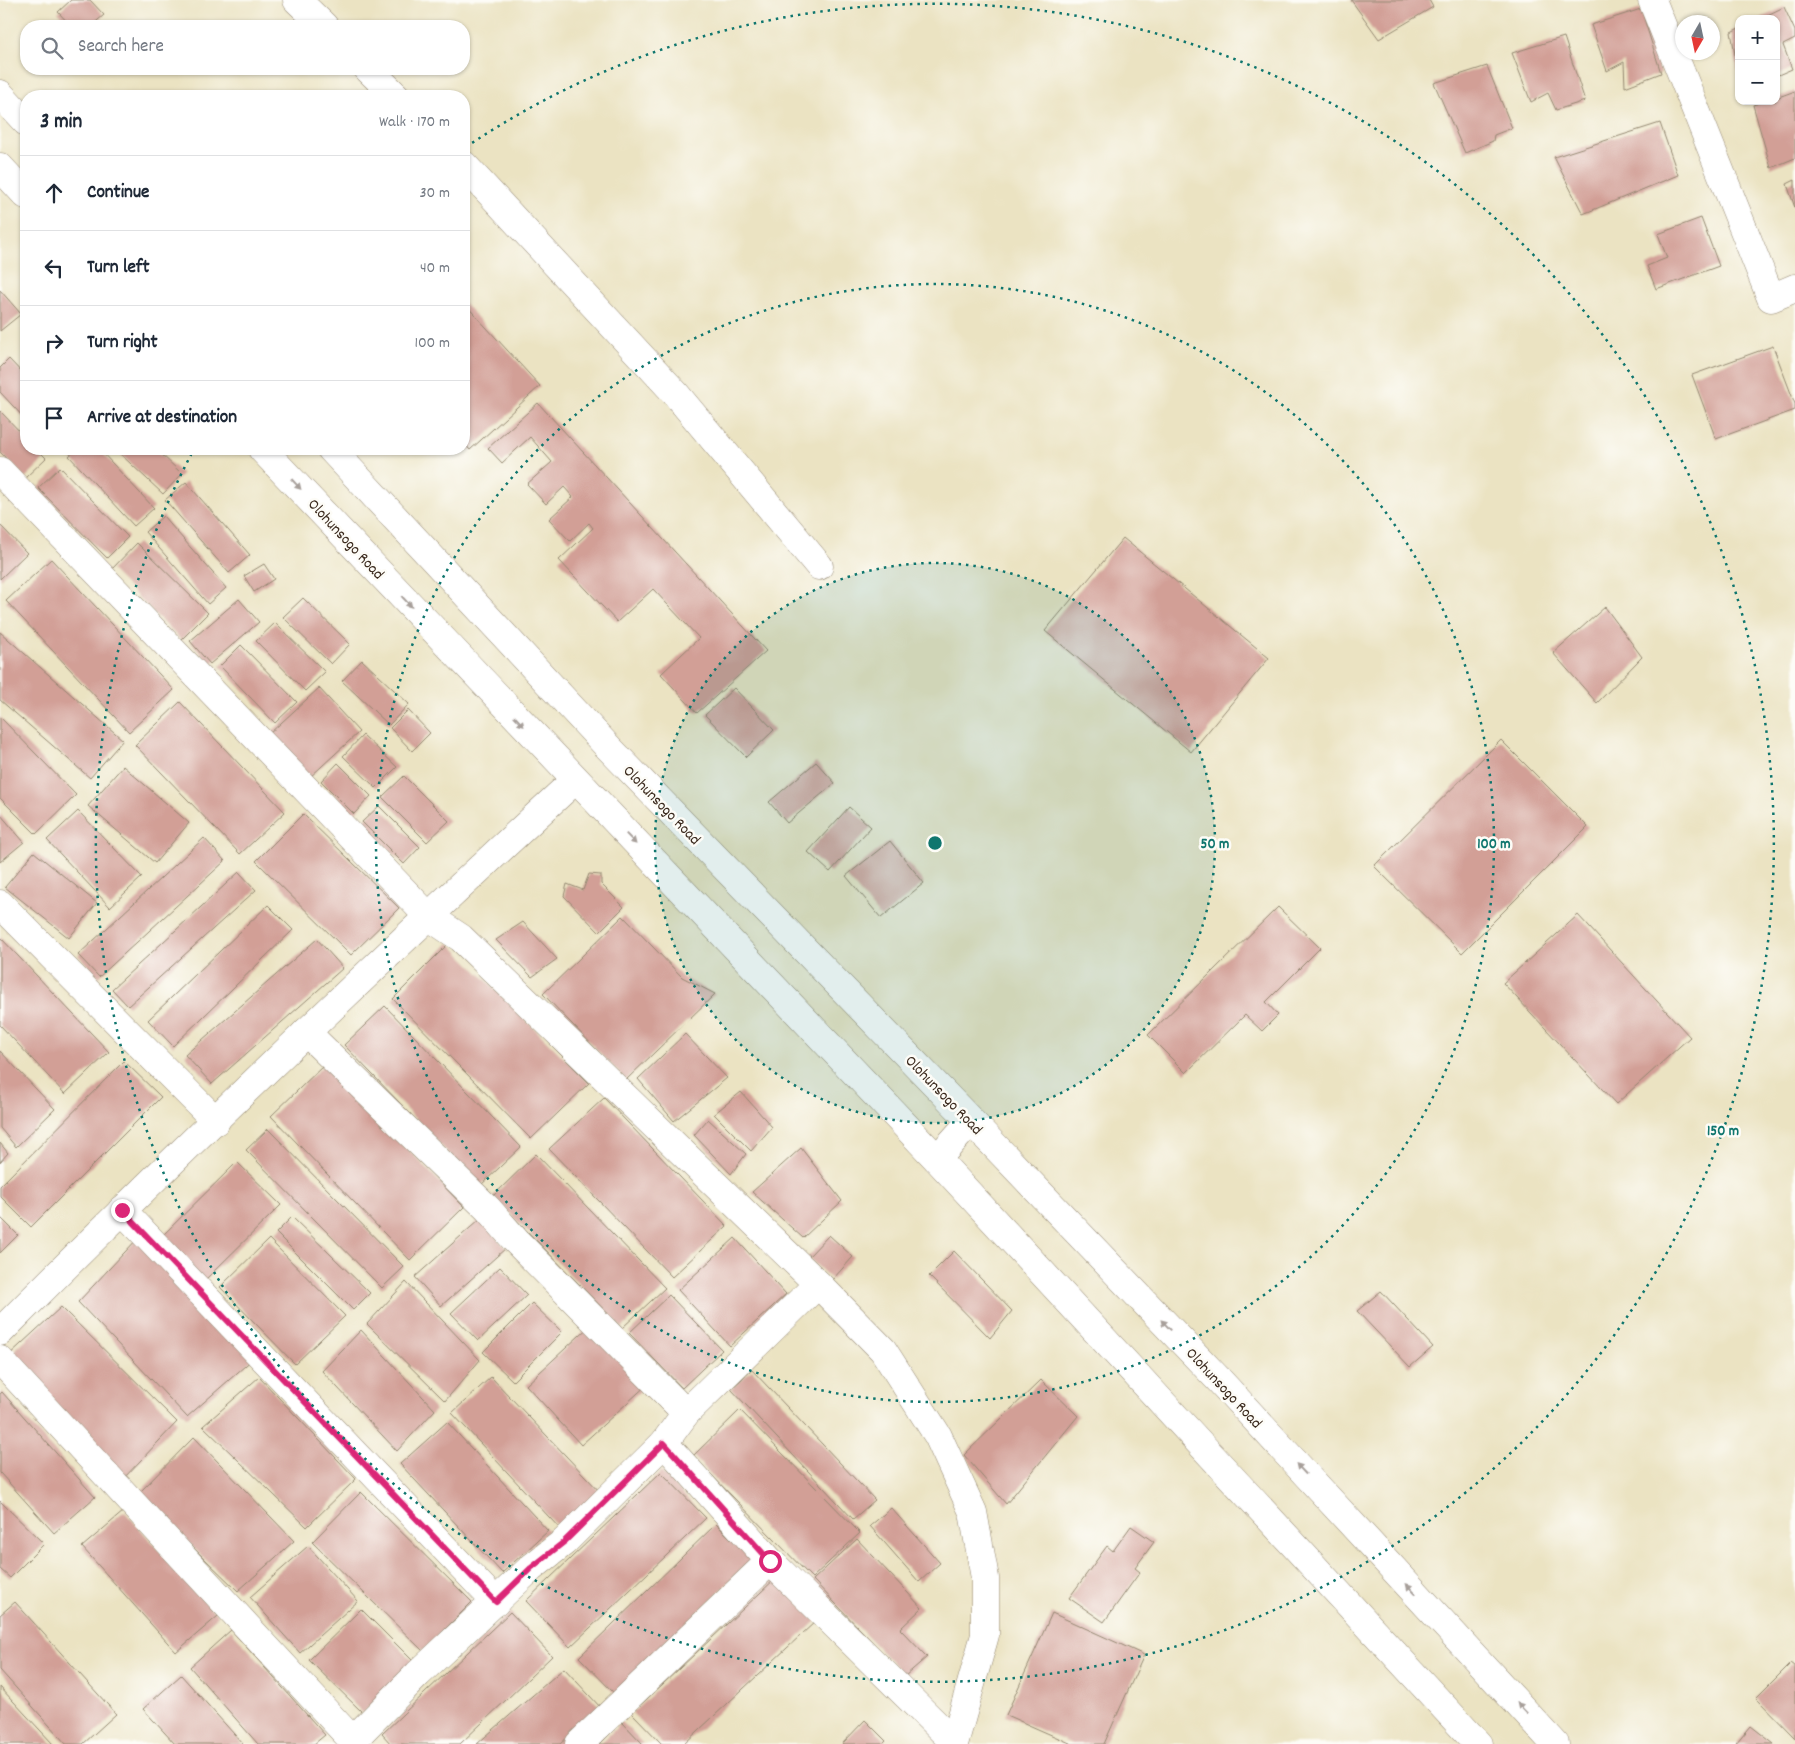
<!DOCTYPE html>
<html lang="en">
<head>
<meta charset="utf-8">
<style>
	body { margin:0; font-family:Dekko,sans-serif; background:#f2f2f3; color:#1f2937 }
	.controls { position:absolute; right:15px; top:15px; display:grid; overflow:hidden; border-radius:10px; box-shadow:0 1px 4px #0004 }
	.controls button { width:45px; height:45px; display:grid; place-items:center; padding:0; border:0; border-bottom:1px solid #e0e1e3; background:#fff; color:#1f2937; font:25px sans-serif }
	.compass { position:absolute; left:1675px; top:15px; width:45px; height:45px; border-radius:50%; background:#fff; box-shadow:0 1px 4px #0004; rotate:189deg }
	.stop { position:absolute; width:15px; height:15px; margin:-11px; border:4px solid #db2777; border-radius:50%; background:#fff }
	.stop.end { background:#db2777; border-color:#fff; box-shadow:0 1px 5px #0008 }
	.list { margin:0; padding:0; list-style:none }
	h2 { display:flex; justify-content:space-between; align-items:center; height:65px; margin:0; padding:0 20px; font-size:21px }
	h2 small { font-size:16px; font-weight:400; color:#747a83 }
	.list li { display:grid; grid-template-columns:32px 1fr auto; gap:15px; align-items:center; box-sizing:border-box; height:75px; padding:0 20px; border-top:1px solid #e0e1e3 }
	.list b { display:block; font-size:19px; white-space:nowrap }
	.list em { font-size:16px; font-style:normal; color:#747a83 }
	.icon { flex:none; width:28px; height:28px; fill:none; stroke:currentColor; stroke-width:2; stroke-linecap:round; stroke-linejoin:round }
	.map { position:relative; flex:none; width:1795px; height:1744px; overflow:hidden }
	.search { position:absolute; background:#fff; box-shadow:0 1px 4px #0004; left:20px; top:20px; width:450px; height:55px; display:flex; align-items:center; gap:12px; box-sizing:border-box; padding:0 18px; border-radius:20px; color:#747a83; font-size:19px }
	.panel { position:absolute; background:#fff; box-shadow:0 1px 4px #0004; left:20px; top:90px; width:450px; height:365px; border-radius:20px }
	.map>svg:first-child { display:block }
	.building { fill:#d29f96 }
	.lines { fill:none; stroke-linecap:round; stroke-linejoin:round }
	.minor-casing { stroke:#938670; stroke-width:29 }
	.major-casing { stroke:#938670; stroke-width:29 }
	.minor { stroke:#fff; stroke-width:28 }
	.major { stroke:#fff; stroke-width:28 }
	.oneway { fill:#a79f9a }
	.route { stroke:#db2777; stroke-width:6 }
	.ring { fill:none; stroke:#0f766e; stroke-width:2.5; stroke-dasharray:2.5 5 }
	.labels { text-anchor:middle; stroke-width:5; stroke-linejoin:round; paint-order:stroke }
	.street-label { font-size:16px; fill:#3b2a1e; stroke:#fdfcf7 }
	.centre { fill:#0f766e; stroke:#fdfcf7; stroke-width:2.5 }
	.ring-label { font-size:15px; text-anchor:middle; font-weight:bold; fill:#0f766e; stroke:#fdfcf7; stroke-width:5; stroke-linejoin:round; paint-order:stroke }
</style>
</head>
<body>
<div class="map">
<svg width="1795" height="1744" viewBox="0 0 1795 1744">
	<rect width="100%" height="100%" fill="#fdfcf7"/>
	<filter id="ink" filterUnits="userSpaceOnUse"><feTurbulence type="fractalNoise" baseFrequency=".02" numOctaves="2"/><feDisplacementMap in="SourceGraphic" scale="10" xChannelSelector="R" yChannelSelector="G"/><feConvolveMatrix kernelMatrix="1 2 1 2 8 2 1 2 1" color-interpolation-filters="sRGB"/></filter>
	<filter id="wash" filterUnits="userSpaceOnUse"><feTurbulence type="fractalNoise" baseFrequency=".0096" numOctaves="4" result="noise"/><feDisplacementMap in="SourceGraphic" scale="20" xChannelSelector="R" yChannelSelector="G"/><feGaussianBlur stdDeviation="1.12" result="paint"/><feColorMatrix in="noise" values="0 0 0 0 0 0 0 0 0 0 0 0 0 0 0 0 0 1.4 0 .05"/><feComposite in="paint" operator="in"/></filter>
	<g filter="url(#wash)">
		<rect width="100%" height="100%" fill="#ebe3c2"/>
		<g id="blocks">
			<g class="building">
				<path d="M71,0H90L104,15L91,26H71L58,12Z"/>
				<path d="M1351,0H1429L1433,7L1379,39Z"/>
				<path d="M1784,7L1795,31V39L1783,45L1792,69L1776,76V19H1759Z"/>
				<path d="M1641,9L1661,73L1625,87L1624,62L1607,71L1591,25Z"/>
				<path d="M1739,28V70L1738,71L1731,32Z"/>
				<path d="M1564,37L1585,101L1556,110L1548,93L1531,102L1512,53Z"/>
				<path d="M1487,66L1512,128L1494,135L1493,141L1465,153L1434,83Z"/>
				<path d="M1795,91V158L1771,168L1753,105L1765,101H1776V98Z"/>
				<path d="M1660,123L1678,175L1583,214L1554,157Z"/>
				<path d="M1795,180V208L1787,184Z"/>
				<path d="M1701,218L1719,266L1656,289L1647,266L1667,258L1658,234Z"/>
				<path d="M0,290L21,314L0,331Z"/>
				<path d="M464,303L540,386L470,450L464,443V379L466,377L464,374Z"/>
				<path d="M1773,346L1795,404V410L1716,439L1692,375Z"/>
				<path d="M9,359L26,377V420L0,392V368Z"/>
				<path d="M538,403L766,651L697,713L661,674L699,638L653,589L617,622L559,560L593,528L589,523L570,541L549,519L573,497L564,487L546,504L527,484L552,462L530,437L502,463L488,448Z"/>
				<path d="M0,411L26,438V449H37L46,458L25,478L0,452Z"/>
				<path d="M77,449H99L154,508L134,526L69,456Z"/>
				<path d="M115,449H156L182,474L163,494Z"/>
				<path d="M60,467L128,537L107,558L38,488Z"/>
				<path d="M186,482L250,555L229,573L165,500Z"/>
				<path d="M163,516L226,588L208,604L145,532Z"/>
				<path d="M0,525L27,553L0,579Z"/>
				<path d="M1123,538L1269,658L1191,752L1045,631Z"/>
				<path d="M137,543L208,613L181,640L111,570Z"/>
				<path d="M51,559L174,690L129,732L6,601Z"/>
				<path d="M264,564L274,579L254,592L244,576Z"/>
				<path d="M303,598L350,644L331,664L283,617Z"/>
				<path d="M239,599L259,622L210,664L190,641Z"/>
				<path d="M1605,607L1642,657L1597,703L1553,653Z"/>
				<path d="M275,623L325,672L305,691L256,641Z"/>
				<path d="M0,632L123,740L90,778L0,700Z"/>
				<path d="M241,645L297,702L275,723L220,666Z"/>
				<path d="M362,660L409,704L389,725L342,681Z"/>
				<path d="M319,688L359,732L309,778L269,734Z"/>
				<path d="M734,688L774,730L746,757L705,715Z"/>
				<path d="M180,702L285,812L240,854L135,745Z"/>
				<path d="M408,710L430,733L412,751L390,728Z"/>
				<path d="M0,717L76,795L36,834L0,798Z"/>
				<path d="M363,735L397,767L376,788L343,756Z"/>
				<path d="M1501,740L1588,827L1462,953L1374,866Z"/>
				<path d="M816,762L835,783L787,823L769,802Z"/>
				<path d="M338,763L371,796L354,814L321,781Z"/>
				<path d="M123,766L189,823L155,863L88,806Z"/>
				<path d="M404,776L449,821L427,842L382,797Z"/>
				<path d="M379,806L420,847L404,864L362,822Z"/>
				<path d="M849,807L871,827L830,872L808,852Z"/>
				<path d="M78,811L142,877L110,907L47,840Z"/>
				<path d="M0,814L24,842L0,862Z"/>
				<path d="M303,814L399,908L351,955L256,861Z"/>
				<path d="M204,838L225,861L99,977L78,955Z"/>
				<path d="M890,841L924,883L881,918L846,876Z"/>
				<path d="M34,852L97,903L69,938L5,887Z"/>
				<path d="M239,872L256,890L128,1006L112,989Z"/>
				<path d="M589,874L601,875V884L624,907L599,932L564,896L567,884L583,890Z"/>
				<path d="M268,905L293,930L173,1046L148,1020Z"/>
				<path d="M1278,907L1320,948L1266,1002L1278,1015L1262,1031L1245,1015L1186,1073L1148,1035Z"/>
				<path d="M1578,915L1690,1037L1616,1104L1503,983Z"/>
				<path d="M623,916L682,977L715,994L626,1080L543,994Z"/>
				<path d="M523,922L557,959L532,977L496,940Z"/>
				<path d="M0,937L109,1052L65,1094L0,1025Z"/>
				<path d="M317,939L343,968L212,1084L185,1055Z"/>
				<path d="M449,943L589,1083L531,1139L393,999Z"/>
				<path d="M385,1006L521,1147L480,1186L344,1045Z"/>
				<path d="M685,1034L727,1078L674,1121L638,1079Z"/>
				<path d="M0,1051L55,1109L16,1147L0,1128Z"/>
				<path d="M124,1061L161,1097L31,1227L0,1196V1186Z"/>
				<path d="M325,1064L464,1207L410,1260L271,1116Z"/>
				<path d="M741,1092L772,1127L751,1151L714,1114Z"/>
				<path d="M604,1098L727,1226L672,1277L549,1149Z"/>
				<path d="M708,1119L746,1154L731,1174L694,1135Z"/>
				<path d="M268,1129L404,1267L382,1288L246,1150Z"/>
				<path d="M0,1143L8,1153L0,1162Z"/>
				<path d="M801,1148L842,1201L803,1238L752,1192Z"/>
				<path d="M536,1154L665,1288L622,1328L493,1196Z"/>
				<path d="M237,1162L281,1205L200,1285L157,1241Z"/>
				<path d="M0,1217L18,1235L0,1253Z"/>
				<path d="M292,1217L370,1293L353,1310L276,1233Z"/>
				<path d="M480,1219L506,1248L441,1306L415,1277Z"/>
				<path d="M829,1235L853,1257L832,1280L808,1257Z"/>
				<path d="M140,1236L254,1358L187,1417L78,1302Z"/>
				<path d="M735,1238L786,1294L730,1346L678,1290Z"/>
				<path d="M269,1239L345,1316L295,1364L220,1287Z"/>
				<path d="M954,1251L1012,1311L990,1338L929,1276Z"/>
				<path d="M500,1267L527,1295L478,1341L451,1313Z"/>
				<path d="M406,1282L480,1360L445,1401L367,1324Z"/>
				<path d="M1381,1291L1433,1347L1410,1367L1357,1311Z"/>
				<path d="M669,1295L722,1350L682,1388L629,1333Z"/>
				<path d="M532,1303L562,1332L513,1381L483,1352Z"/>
				<path d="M61,1307L177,1422L123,1479L8,1356Z"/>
				<path d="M593,1323L649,1383L581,1445L526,1385Z"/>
				<path d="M361,1330L435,1410L397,1451L322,1371Z"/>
				<path d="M752,1370L875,1500L853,1519L731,1389Z"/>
				<path d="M259,1377L356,1479L307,1527L203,1426Z"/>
				<path d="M491,1377L603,1495L563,1532L452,1413Z"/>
				<path d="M1041,1380L1078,1416L1006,1504L964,1455Z"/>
				<path d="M2,1392L95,1497L54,1533L0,1473V1394Z"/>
				<path d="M740,1410L860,1533L812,1578L693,1456Z"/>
				<path d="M447,1422L548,1531L502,1573L400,1464Z"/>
				<path d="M194,1437L294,1541L238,1591L138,1494Z"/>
				<path d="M661,1472L706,1518L570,1647L526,1601Z"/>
				<path d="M361,1492L472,1602L423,1651L312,1542Z"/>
				<path d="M0,1501L44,1544L10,1578L0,1569Z"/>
				<path d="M891,1508L940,1563L919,1582L870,1526Z"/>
				<path d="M124,1511L218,1616L176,1652L82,1547Z"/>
				<path d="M716,1524L752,1560L615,1694L579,1657Z"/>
				<path d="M1131,1526L1154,1542L1135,1568L1140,1572L1104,1622L1069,1598L1107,1546L1113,1551Z"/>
				<path d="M857,1539L922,1608L900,1629L927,1657L905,1676L813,1580Z"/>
				<path d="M308,1546L358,1601L300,1653L250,1597Z"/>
				<path d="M776,1578L816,1621L684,1744H662L632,1713Z"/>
				<path d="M15,1602L116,1714L83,1744H66L0,1670V1615Z"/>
				<path d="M361,1609L414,1662L363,1713L309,1660Z"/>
				<path d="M510,1612L552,1656L460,1744H391L382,1734Z"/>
				<path d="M1052,1613L1144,1655L1104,1744H1072L1006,1715Z"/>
				<path d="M231,1630L325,1735L314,1744H258L190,1667Z"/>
				<path d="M1791,1663L1795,1666V1738L1756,1698Z"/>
				<path d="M564,1668L601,1708L560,1744H477Z"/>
				<path d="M181,1675L243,1744H175L143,1709Z"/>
				<path d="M0,1687L53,1744H0Z"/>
				<path d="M865,1720L886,1741L883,1744H842Z"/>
				<path d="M622,1722L643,1744H600Z"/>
				<path d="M1751,1726L1774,1744H1736Z"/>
			</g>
		</g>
	</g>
	<g filter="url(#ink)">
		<use href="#blocks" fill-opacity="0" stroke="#938670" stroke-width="1"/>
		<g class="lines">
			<defs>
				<g id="minor">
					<path d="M297,0L324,26"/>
					<path d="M1652,0L1771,298L1795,288"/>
					<path d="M368,69L396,96"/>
					<path d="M464,165L675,393L819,566"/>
					<path d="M0,471L428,916L461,938L818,1284L883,1350L938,1436L973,1512L985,1578V1635L954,1744"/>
					<path d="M0,904L216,1121"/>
					<path d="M306,1032L488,1209L515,1240L686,1413"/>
					<path d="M122,1210L496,1602"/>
					<path d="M0,1332C187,1144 380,960 575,780"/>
					<path d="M0,1360L356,1744"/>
					<path d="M664,1443L770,1561L954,1742"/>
					<path d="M353,1740L418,1674L531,1568L564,1542L664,1443L686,1413L818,1284"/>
					<path d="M579,1744L770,1561"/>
				</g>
				<g id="major">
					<path d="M0,94L26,122"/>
					<path d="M0,167L26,195"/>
					<path d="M262,449L937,1159L1478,1744"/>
					<path d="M331,449L608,747L971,1121L1219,1380L1555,1744"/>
					<path d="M937,1159L971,1121"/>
				</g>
			</defs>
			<use href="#minor" class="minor-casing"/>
			<use href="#major" class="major-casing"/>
			<use href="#minor" class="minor"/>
			<use href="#major" class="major"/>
		</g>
		<defs><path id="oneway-solid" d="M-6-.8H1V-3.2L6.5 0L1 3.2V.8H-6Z" transform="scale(1.25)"/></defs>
		<g class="oneway">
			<use href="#oneway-solid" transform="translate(296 484) rotate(47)"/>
			<use href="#oneway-solid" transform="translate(407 602) rotate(47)"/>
			<use href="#oneway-solid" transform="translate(519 721) rotate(47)"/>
			<use href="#oneway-solid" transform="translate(631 839) rotate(46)"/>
			<use href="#oneway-solid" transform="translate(1166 1325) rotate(-134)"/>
			<use href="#oneway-solid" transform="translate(1301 1469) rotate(-133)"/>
			<use href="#oneway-solid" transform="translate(1411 1589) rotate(-133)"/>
			<use href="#oneway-solid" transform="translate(1522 1708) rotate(-133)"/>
		</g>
	</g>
	<g class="lines" filter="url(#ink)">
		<path class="route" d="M122,1210L496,1602L531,1568L564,1542L664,1443L770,1561"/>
	</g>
	<circle cx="935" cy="843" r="280" fill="#0f766e" fill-opacity=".12"/>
	<g class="ring">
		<circle cx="935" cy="843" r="280"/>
		<circle cx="935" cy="843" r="559"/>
		<path d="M466 147A839 839 0 1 1 194 449"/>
	</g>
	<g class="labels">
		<g class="street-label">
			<text transform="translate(347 538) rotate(47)" y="6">Olohunsogo Road</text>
			<text transform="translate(663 804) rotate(46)" y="6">Olohunsogo Road</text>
			<text transform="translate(945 1094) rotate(46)" y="6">Olohunsogo Road</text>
			<text transform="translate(1225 1387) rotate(47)" y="6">Olohunsogo Road</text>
		</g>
	</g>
	<circle cx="935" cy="843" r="8" class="centre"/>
	<g class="ring-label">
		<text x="1215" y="848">50 m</text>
		<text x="1494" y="848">100 m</text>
		<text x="1723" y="1135">150 m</text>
	</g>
</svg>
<div class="controls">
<button>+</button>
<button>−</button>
</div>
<svg class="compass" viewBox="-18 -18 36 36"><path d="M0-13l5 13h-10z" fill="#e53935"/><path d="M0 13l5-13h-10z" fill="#747a83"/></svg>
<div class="stop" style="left:770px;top:1561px"></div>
<div class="stop end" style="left:122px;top:1210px"></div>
<div class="search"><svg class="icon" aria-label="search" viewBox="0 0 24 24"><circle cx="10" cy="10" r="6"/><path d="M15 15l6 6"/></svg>Search here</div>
<section class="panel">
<h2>3 min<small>Walk · 170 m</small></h2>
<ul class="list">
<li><svg class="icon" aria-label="ahead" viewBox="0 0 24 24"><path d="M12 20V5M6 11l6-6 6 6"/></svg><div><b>Continue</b></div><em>30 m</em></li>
<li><svg class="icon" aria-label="left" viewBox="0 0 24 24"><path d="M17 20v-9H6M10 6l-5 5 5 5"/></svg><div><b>Turn left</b></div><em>40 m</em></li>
<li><svg class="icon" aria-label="right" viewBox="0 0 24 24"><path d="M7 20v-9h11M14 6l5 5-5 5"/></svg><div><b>Turn right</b></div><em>100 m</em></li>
<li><svg class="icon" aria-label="arrive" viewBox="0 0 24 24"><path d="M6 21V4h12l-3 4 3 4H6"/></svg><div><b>Arrive at destination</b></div></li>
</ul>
</section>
</div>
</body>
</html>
